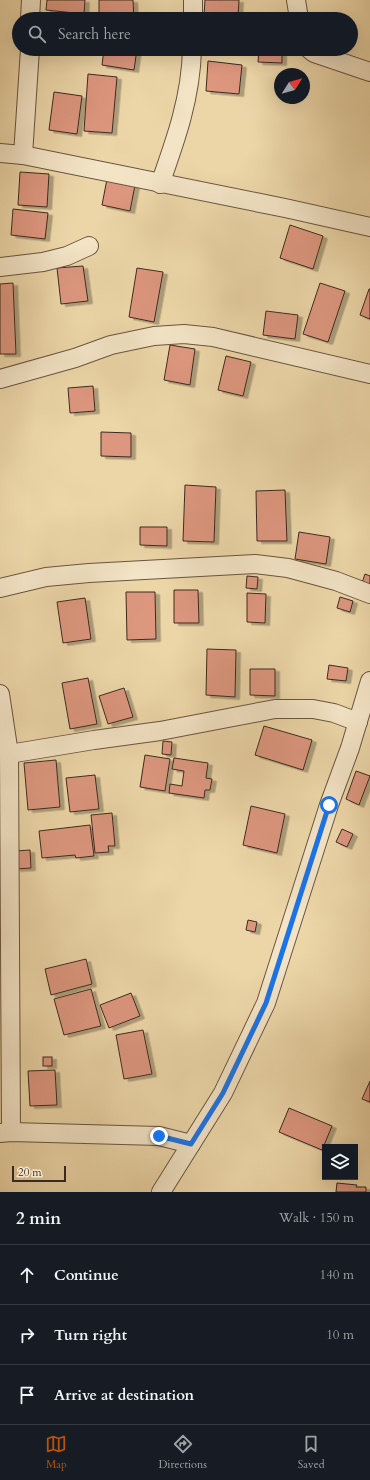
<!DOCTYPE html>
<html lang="en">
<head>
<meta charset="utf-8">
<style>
	body { margin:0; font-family:Cardo,serif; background:#242831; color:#f1f3f6 }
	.controls { position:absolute; right:12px; bottom:12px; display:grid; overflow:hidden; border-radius:0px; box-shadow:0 4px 16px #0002 }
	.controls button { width:36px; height:36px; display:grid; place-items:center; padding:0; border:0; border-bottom:1px solid #363941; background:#171b24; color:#f1f3f6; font:20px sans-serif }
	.compass { position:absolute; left:274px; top:68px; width:36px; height:36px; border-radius:50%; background:#171b24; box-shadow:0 4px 16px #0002; rotate:53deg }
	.scale { position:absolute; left:12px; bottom:10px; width:54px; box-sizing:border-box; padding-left:4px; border:2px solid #3d2a1f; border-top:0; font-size:11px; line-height:14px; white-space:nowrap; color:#3d2a1f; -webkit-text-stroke:3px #f3e4c6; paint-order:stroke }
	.stop { position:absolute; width:12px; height:12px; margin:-9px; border:3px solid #1a73e8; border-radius:50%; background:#fff }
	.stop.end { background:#1a73e8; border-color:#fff; box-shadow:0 1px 4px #0008 }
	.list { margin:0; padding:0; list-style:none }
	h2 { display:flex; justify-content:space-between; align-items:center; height:52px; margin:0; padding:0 16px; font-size:17px }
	h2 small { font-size:13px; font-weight:400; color:#9ea1a6 }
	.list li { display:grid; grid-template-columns:26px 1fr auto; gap:12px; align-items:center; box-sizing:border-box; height:60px; padding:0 16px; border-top:1px solid #363941 }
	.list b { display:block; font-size:15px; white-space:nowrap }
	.list em { font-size:13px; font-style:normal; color:#9ea1a6 }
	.icon { flex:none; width:22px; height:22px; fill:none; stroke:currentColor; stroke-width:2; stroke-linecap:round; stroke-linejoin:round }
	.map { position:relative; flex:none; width:370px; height:1192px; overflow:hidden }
	.search { position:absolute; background:#171b24; box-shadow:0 4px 16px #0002; left:12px; right:12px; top:12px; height:44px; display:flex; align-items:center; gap:10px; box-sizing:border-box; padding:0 14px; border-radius:22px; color:#9ea1a6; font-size:15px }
	.sheet { height:232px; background:#171b24 }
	nav { display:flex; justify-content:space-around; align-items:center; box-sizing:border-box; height:56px; border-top:1px solid #363941; background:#171b24; font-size:11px; color:#9ea1a6 }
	nav a { display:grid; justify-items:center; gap:2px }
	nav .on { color:#b45309 }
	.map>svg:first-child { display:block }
	.building { fill:#dd977f; stroke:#3d2a1f; filter:url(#shadow) }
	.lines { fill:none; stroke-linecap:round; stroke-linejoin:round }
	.street-casing { stroke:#695541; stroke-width:20 }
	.street { stroke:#f3e4c6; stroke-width:18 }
	.route { stroke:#1a73e8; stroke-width:5 }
</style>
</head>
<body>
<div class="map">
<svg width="370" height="1192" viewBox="0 0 370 1192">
	<defs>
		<filter id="shadow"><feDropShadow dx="4.5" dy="2.5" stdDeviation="0" flood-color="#0004"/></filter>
	</defs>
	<rect width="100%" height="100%" fill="#ecd6a8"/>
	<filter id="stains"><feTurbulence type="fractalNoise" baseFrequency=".005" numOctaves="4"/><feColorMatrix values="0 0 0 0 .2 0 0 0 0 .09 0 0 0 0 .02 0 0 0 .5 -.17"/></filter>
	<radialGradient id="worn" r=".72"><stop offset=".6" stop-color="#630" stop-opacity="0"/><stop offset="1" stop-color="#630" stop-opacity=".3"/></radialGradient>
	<g class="building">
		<path d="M47,0H85L84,14L46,10Z"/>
		<path d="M99,0H133L134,19H99Z"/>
		<path d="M205,0H239L238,17L204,16Z"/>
		<path d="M104,49H137L134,70L102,65Z"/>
		<path d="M259,49H282V63L258,62Z"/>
		<path d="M208,61L242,65L239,94L206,91Z"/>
		<path d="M88,74L117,77L112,133L84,131Z"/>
		<path d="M54,92L82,96L77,134L49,130Z"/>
		<path d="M20,172L49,174L47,207L18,205Z"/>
		<path d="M107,179L135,185L130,211L102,205Z"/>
		<path d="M13,209L48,213L45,239L11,235Z"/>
		<path d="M290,225L323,236L313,269L280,258Z"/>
		<path d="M83,266L88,301L61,304L57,268Z"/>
		<path d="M137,268L163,272L154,322L129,317Z"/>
		<path d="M13,283L16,354H0V284Z"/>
		<path d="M320,283L345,291L328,342L303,334Z"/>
		<path d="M369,289H370V319L360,315Z"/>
		<path d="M266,311L298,315L295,339L263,335Z"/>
		<path d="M170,345L195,349L190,385L164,380Z"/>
		<path d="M226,356L251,362L243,396L218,390Z"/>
		<path d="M93,386L95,411L70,413L68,388Z"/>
		<path d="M101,432L131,433V457L101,456Z"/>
		<path d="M185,485L216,487L214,542L183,541Z"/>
		<path d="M285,490L287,541H257L256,491Z"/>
		<path d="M140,527H167V546L140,545Z"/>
		<path d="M299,532L330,537L326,564L295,559Z"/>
		<path d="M365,574L370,576V585L362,583Z"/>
		<path d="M247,576L258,577L257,589L246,588Z"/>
		<path d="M174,590H198L199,623H174Z"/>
		<path d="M126,592H155L156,639L127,640Z"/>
		<path d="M247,593L266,594L265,623L247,622Z"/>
		<path d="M340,597L353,601L350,612L337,608Z"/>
		<path d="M85,598L91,639L63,643L57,602Z"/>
		<path d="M207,649L236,650L235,697L206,695Z"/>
		<path d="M329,665L348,668L346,681L327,679Z"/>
		<path d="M250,669H275V696L250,695Z"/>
		<path d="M88,678L97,724L70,729L62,683Z"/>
		<path d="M124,688L133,717L108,724L99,696Z"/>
		<path d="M264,726L312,740L303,770L255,755Z"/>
		<path d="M163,741L172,742L171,755L162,754Z"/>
		<path d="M145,755L170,759L165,791L140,787Z"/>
		<path d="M174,758L208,763L206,778L212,779L210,790H205L204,798L169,793L170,784L182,786L184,771L172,769Z"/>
		<path d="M56,760L60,807L28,810L24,763Z"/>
		<path d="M356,771L370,776L359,805L346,799Z"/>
		<path d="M95,775L99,809L70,812L66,778Z"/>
		<path d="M251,806L285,814L277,853L243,845Z"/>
		<path d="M112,813L115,846H108L109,852L95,853L91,815Z"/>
		<path d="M90,825L94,856L76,858L75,855L42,858L39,831Z"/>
		<path d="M342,829L353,834L347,847L336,842Z"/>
		<path d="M30,850L31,868L16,869L15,851Z"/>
		<path d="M248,920L257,922L255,932L246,930Z"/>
		<path d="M86,959L92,984L51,995L45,969Z"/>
		<path d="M91,989L101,1026L64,1035L54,999Z"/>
		<path d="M131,993L140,1016L109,1028L100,1005Z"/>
		<path d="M143,1030L152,1074L124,1079L116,1035Z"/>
		<rect x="43" y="1057" width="9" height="9"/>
		<path d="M55,1070L57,1105L30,1106L28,1071Z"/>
		<path d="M370,1081V1102L362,1099Z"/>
		<path d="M289,1108L332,1126L322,1150L279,1132Z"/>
		<path d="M337,1183L357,1185L356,1187H366V1192H336Z"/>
	</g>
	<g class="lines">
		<defs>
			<g id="street">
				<path d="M296,0L299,19"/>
				<path d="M30,19L31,0"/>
				<path d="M193,19V0"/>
				<path d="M309,49L314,53L370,72"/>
				<path d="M0,153L23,155L285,208L370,227"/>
				<path d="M23,155L30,49"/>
				<path d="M160,184C176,139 191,97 192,49"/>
				<path d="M0,267L43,262L67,256L89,246"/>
				<path d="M0,379L75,358L111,345L154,336L184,334L213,337L370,374"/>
				<path d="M0,588L46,577L89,573L255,564L288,568L336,581L370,594"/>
				<path d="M0,694L9,754L11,1132"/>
				<path d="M9,754L94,740L160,731L275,709H313L334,713L358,722"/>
				<path d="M0,1133L11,1132L159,1136L191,1144"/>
				<path d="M161,1192L223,1093L266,1003L329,805L350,748L370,681"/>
			</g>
		</defs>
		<use href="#street" class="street-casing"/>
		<use href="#street" class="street"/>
	</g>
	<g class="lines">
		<path class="route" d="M159,1136L191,1144L223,1093L266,1003L329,805"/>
	</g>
	<rect width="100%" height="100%" filter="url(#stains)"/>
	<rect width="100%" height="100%" fill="url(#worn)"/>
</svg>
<div class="controls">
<button><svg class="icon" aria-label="layers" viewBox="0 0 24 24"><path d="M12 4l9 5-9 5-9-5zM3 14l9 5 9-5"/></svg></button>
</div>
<svg class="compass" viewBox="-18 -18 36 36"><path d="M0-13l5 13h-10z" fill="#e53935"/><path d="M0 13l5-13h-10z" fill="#9ea1a6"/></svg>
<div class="scale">20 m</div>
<div class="stop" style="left:329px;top:805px"></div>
<div class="stop end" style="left:159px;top:1136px"></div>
<div class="search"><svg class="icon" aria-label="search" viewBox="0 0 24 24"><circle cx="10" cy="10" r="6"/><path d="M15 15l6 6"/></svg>Search here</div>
</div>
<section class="sheet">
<h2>2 min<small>Walk · 150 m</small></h2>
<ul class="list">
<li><svg class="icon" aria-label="ahead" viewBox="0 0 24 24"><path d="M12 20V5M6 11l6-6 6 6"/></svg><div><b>Continue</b></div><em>140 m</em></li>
<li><svg class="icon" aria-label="right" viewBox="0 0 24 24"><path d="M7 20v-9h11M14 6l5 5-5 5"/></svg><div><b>Turn right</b></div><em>10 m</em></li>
<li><svg class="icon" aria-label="arrive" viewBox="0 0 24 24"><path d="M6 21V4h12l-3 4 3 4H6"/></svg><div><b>Arrive at destination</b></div></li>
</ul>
</section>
<nav>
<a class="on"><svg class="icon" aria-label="map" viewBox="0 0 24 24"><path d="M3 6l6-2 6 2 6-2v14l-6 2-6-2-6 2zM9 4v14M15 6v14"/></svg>Map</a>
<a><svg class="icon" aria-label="directions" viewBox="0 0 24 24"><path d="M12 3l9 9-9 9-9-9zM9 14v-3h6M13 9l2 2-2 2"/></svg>Directions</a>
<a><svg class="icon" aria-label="saved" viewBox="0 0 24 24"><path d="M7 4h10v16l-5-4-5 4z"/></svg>Saved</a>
</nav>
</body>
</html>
